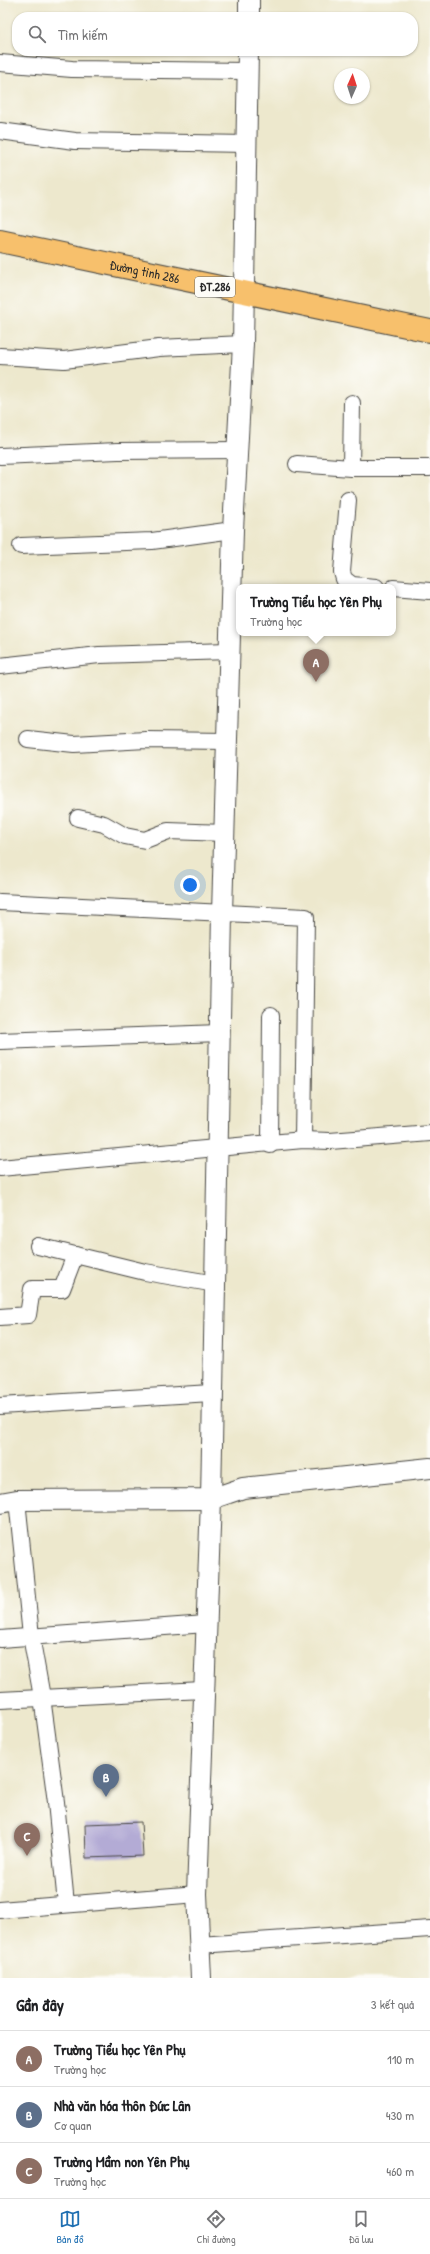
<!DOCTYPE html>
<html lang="vi">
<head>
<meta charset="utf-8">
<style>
	body { margin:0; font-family:"Patrick Hand",sans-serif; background:#f2f2f2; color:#202124 }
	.compass { position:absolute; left:334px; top:68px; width:36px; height:36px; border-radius:50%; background:#fff; box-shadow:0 1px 3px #0004; rotate:3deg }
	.you { position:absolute; left:190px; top:885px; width:14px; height:14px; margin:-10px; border:3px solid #fff; border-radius:50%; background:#1a73e8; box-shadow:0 0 0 6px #1a73e833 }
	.badge { display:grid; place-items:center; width:26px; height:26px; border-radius:50%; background:#1f6fb2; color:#fff; font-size:13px; font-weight:700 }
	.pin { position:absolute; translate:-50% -33px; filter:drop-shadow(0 1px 2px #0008) }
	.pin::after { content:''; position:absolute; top:21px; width:14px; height:12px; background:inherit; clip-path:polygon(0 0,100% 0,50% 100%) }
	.popup { position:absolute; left:236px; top:584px; width:160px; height:52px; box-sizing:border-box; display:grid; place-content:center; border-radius:8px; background:#fff; filter:drop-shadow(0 1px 3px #0005); font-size:13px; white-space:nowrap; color:#757577 }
	.popup b { font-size:15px; color:#202124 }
	.popup::after { content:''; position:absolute; left:50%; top:100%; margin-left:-8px; border:8px solid transparent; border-top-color:#fff }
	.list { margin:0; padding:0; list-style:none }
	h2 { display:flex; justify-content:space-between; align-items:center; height:52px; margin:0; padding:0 16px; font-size:17px }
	h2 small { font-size:13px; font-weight:400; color:#757577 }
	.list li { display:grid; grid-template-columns:26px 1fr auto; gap:12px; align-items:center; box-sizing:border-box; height:56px; padding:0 16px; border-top:1px solid #e0e0e0 }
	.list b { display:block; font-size:15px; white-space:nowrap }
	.list p { margin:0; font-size:13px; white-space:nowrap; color:#757577 }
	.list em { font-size:13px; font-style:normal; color:#757577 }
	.icon { flex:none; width:22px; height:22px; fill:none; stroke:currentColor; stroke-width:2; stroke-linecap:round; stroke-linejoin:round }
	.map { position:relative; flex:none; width:430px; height:1978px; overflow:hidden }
	.search { position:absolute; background:#fff; box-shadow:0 1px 3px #0004; left:12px; right:12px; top:12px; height:44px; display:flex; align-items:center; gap:10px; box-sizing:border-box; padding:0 14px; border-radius:16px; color:#757577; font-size:15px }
	.sheet { height:220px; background:#fff }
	nav { display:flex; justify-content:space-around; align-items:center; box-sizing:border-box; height:56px; border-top:1px solid #e0e0e0; background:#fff; font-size:11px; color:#757577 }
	nav a { display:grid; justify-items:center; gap:2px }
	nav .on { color:#1f6fb2 }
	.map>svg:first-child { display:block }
	.building { fill:#b3abd5 }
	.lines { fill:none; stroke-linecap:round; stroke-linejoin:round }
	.minor-casing { stroke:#484743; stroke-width:18 }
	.tertiary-casing { stroke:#484743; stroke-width:22 }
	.primary-casing { stroke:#484743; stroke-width:24 }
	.minor { stroke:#fff; stroke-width:16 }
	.tertiary { stroke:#fff; stroke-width:20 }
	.primary { stroke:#f7c06c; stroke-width:22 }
	.labels { text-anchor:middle; stroke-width:3; stroke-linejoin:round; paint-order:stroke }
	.shield { fill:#fdfcf7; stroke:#6a6a68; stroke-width:1 }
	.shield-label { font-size:12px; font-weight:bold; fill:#2b2b2b }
	.street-label { font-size:13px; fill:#2b2b2b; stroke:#fdfcf7 }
</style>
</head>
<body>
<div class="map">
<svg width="430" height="1978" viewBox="0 0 430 1978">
	<rect width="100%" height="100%" fill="#fdfcf7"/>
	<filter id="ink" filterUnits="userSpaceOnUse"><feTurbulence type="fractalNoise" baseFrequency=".025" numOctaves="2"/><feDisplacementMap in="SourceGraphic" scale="8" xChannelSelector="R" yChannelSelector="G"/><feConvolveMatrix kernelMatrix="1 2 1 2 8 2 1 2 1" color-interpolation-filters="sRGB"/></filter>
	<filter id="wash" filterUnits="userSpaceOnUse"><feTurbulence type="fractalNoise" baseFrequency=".012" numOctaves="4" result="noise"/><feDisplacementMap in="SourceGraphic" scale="16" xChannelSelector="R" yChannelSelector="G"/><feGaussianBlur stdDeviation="0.9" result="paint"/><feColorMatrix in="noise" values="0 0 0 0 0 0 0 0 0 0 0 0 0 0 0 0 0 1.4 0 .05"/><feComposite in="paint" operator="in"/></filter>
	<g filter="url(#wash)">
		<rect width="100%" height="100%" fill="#ede8cd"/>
		<g id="blocks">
			<path class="building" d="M141,1822L143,1856L86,1858L85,1824Z"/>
		</g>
	</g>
	<g filter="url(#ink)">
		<use href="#blocks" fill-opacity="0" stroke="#484743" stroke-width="1"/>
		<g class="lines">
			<defs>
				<g id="minor">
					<path d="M0,63L72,69L248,71"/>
					<path d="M0,131L75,141L247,144"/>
					<path d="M0,356L64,360L159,348L243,344"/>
					<path d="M0,456L118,451L237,450"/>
					<path d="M297,464L351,468H430"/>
					<path d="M351,468L352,403"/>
					<path d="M348,500L342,572L344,579L352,585L376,587"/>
					<path d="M21,546L152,541L233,530"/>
					<path d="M393,588L430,591"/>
					<path d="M0,666L99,655L229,651"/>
					<path d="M28,739L74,744L146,740L228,741"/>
					<path d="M78,818L104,824L125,836L145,840L168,831L225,833"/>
					<path d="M0,902L306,917L303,1140"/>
					<path d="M0,1041L220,1033"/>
					<path d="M270,1145L271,1015"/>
					<path d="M0,1168L303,1140L330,1141L430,1133"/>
					<path d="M38,1246L145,1272L216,1284"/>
					<path d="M0,1317L28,1315L32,1289H62L75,1255"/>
					<path d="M0,1406L211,1393"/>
					<path d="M17,1500L31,1636L42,1697L56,1802L66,1904"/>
					<path d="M0,1639L206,1624"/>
					<path d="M0,1700L203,1690"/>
					<path d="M0,1910L197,1894"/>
					<path d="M199,1945L430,1929"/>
				</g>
				<g id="tertiary">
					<path d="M249,17V0"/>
					<path d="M0,1503L17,1500L211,1499L243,1488L430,1468"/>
					<path d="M201,1978L197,1894L211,1499L222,913L233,530L243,344L248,51"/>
				</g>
				<g id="primary">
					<path id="s1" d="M0,241L430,331"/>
				</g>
			</defs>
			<use href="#minor" class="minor-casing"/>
			<use href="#tertiary" class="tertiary-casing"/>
			<use href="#primary" class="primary-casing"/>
			<use href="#minor" class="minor"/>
			<use href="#tertiary" class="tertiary"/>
			<use href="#primary" class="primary"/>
		</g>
	</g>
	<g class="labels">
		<rect class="shield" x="195" y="277" width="40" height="20" rx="3"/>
		<g class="shield-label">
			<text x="215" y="291">ĐT.286</text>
		</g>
		<g class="street-label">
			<text dy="5" stroke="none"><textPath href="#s1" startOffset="148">Đường tỉnh 286</textPath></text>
		</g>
	</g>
</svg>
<svg class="compass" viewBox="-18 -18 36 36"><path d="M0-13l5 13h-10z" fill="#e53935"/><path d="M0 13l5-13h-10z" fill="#757577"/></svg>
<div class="you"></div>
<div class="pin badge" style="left:316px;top:682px;background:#8d6e63">A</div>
<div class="popup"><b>Trường Tiểu học Yên Phụ</b>Trường học</div>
<div class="pin badge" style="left:106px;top:1797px;background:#5c6f8a">B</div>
<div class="pin badge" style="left:27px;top:1856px;background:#8d6e63">C</div>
<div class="search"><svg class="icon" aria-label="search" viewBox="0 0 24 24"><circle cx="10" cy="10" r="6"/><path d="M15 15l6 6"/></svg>Tìm kiếm</div>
</div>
<section class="sheet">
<h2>Gần đây<small>3 kết quả</small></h2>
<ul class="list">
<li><span class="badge" style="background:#8d6e63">A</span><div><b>Trường Tiểu học Yên Phụ</b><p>Trường học</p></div><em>110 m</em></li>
<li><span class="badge" style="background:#5c6f8a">B</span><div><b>Nhà văn hóa thôn Đức Lân</b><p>Cơ quan</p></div><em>430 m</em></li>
<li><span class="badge" style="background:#8d6e63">C</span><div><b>Trường Mầm non Yên Phụ</b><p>Trường học</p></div><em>460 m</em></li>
</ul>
</section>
<nav>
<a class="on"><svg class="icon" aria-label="map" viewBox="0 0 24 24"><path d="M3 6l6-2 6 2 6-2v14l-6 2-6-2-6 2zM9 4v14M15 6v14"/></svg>Bản đồ</a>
<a><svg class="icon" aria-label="directions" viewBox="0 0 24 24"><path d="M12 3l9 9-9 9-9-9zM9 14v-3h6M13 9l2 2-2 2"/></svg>Chỉ đường</a>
<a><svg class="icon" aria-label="saved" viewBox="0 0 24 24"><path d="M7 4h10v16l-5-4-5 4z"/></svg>Đã lưu</a>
</nav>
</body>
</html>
